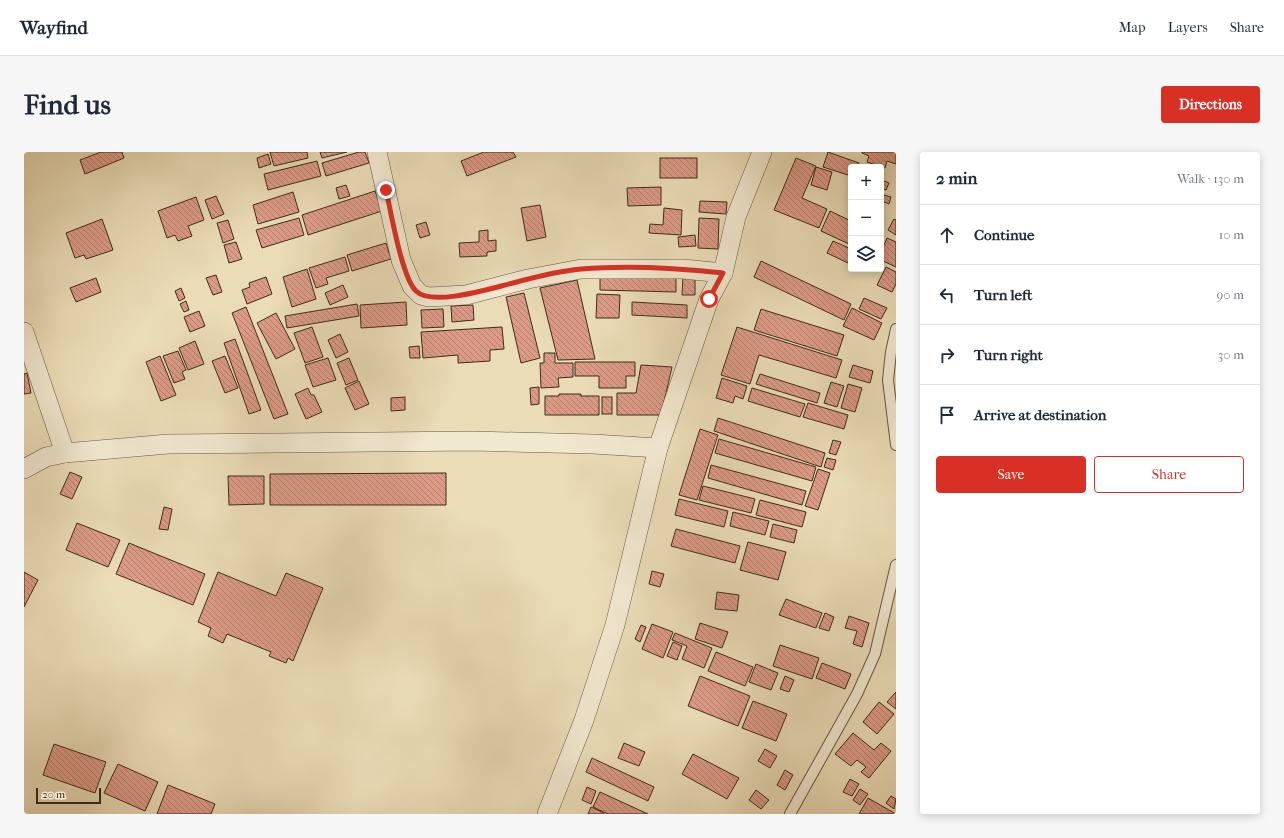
<!DOCTYPE html>
<html lang="en">
<head>
<meta charset="utf-8">
<style>
	body { margin:0; font-family:"IM FELL French Canon",serif; background:#f6f6f7; color:#1f2937 }
	.controls { position:absolute; right:12px; top:12px; display:grid; overflow:hidden; border-radius:4px; box-shadow:0 2px 10px #0003 }
	.controls button { width:36px; height:36px; display:grid; place-items:center; padding:0; border:0; border-bottom:1px solid #e0e1e3; background:#fff; color:#1f2937; font:20px sans-serif }
	.scale { position:absolute; left:12px; bottom:10px; width:65px; box-sizing:border-box; padding-left:4px; border:2px solid #3f2b1b; border-top:0; font-size:11px; line-height:14px; white-space:nowrap; color:#3f2b1b; -webkit-text-stroke:3px #f1e8d0; paint-order:stroke }
	.stop { position:absolute; width:12px; height:12px; margin:-9px; border:3px solid #d93025; border-radius:50%; background:#fff }
	.stop.end { background:#d93025; border-color:#fff; box-shadow:0 1px 4px #0008 }
	.list { margin:0; padding:0; list-style:none }
	h2 { display:flex; justify-content:space-between; align-items:center; height:52px; margin:0; padding:0 16px; font-size:17px }
	h2 small { font-size:13px; font-weight:400; color:#747a83 }
	.list li { display:grid; grid-template-columns:26px 1fr auto; gap:12px; align-items:center; box-sizing:border-box; height:60px; padding:0 16px; border-top:1px solid #e0e1e3 }
	.list b { display:block; font-size:15px; white-space:nowrap }
	.list em { font-size:13px; font-style:normal; color:#747a83 }
	.actions { display:flex; gap:8px; padding:12px 16px }
	.actions a { flex:1; padding:9px 0; border:1px solid #d93025; border-radius:4px; text-align:center; font-size:14px; color:#d93025 }
	.actions .main { background:#d93025; color:#fff }
	.icon { flex:none; width:22px; height:22px; fill:none; stroke:currentColor; stroke-width:2; stroke-linecap:round; stroke-linejoin:round }
	.map { position:relative; flex:none; width:872px; height:662px; overflow:hidden; border-radius:4px }
	header { display:flex; align-items:center; gap:24px; box-sizing:border-box; height:56px; padding:0 20px; background:#fff; border-bottom:1px solid #e0e1e3 }
	header strong { font-size:19px }
	nav { display:flex; gap:22px; margin-inline-start:auto; font-size:14px }
	.intro { display:flex; align-items:center; justify-content:space-between; box-sizing:border-box; height:96px; padding:0 24px }
	h1 { margin:0; font-size:28px }
	.button { padding:10px 18px; border-radius:4px; background:#d93025; color:#fff; font-size:14px; font-weight:700 }
	main { display:flex; gap:24px; padding:0 24px }
	aside { flex:1; background:#fff; border-radius:4px; box-shadow:0 2px 10px #0003 }
	.map>svg:first-child { display:block }
	.building { fill:url(#building-back-hatch); stroke:#3f2b1b }
	.lines { fill:none; stroke-linecap:round; stroke-linejoin:round }
	.lane-casing { stroke:#6a5742; stroke-width:12 }
	.street-casing { stroke:#6a5742; stroke-width:20 }
	.lane { stroke:#f1e8d0; stroke-width:10 }
	.street { stroke:#f1e8d0; stroke-width:19 }
	.route { stroke:#d93025; stroke-width:5 }
</style>
</head>
<body>
<header>
<strong>Wayfind</strong>
<nav><a>Map</a><a>Layers</a><a>Share</a></nav>
</header>
<div class="intro"><h1>Find us</h1><a class="button">Directions</a></div>
<main>
<div class="map">
<svg width="872" height="662" viewBox="0 0 872 662">
	<defs>
		<pattern id="building-back-hatch" width="6" height="6" patternUnits="userSpaceOnUse"><rect width="6" height="6" fill="#dc9b87"/><path d="M-1 5l2 2M0 0l6 6M5-1l2 2" fill="none" stroke="#b47f6e"/></pattern>
	</defs>
	<rect width="100%" height="100%" fill="#eadcb7"/>
	<filter id="stains"><feTurbulence type="fractalNoise" baseFrequency=".005" numOctaves="4"/><feColorMatrix values="0 0 0 0 .2 0 0 0 0 .09 0 0 0 0 .02 0 0 0 .5 -.17"/></filter>
	<radialGradient id="worn" r=".72"><stop offset=".6" stop-color="#630" stop-opacity="0"/><stop offset="1" stop-color="#630" stop-opacity=".3"/></radialGradient>
	<g class="building">
		<path d="M77,0H98L100,6L61,22L56,8Z"/>
		<path d="M246,0H283L284,6L250,14Z"/>
		<path d="M296,0H323L298,6Z"/>
		<path d="M335,0H341L345,11L302,24L298,11Z"/>
		<path d="M460,0H489L492,5L443,24L437,9Z"/>
		<path d="M804,0L835,11L834,15H827V24L799,15Z"/>
		<path d="M838,0H872V12L863,9L861,16L843,10L845,4L838,1Z"/>
		<path d="M244,2L247,12L235,16L233,6Z"/>
		<rect x="636" y="6" width="37" height="20"/>
		<path d="M772,6L792,14L778,46L803,57L795,76L750,58Z"/>
		<path d="M293,9L297,24L244,38L240,22Z"/>
		<path d="M792,15L808,20L803,38L787,33Z"/>
		<path d="M858,28L865,31L862,38L857,36Z"/>
		<path d="M322,33L326,44L315,47L312,36Z"/>
		<path d="M637,35V53L604,54L603,36Z"/>
		<path d="M351,39L358,59L284,83L278,63Z"/>
		<path d="M269,40L275,60L234,72L229,53Z"/>
		<path d="M860,43L867,45L865,52L858,49Z"/>
		<path d="M192,44L200,62L188,67L181,48Z"/>
		<path d="M172,45L180,68L164,74L168,84L154,89L151,83L143,86L134,59Z"/>
		<path d="M676,49L703,50L702,62L675,60Z"/>
		<path d="M516,53L522,85L503,89L497,56Z"/>
		<path d="M640,56L658,58L657,83L625,81L626,72L639,73Z"/>
		<path d="M806,59L827,69V93L797,79Z"/>
		<path d="M275,66L280,83L238,96L232,78Z"/>
		<path d="M675,66L695,67L694,97L674,96Z"/>
		<path d="M78,67L89,98L62,107L60,103L51,106L42,81Z"/>
		<path d="M870,67L872,68V83L864,78Z"/>
		<path d="M204,68L210,87L199,91L193,71Z"/>
		<path d="M402,70L406,83L396,86L392,73Z"/>
		<path d="M464,78V89L472,88V99L463,100V104L436,105L435,91L455,90V79Z"/>
		<path d="M671,83L672,94L655,95L654,85Z"/>
		<path d="M863,86L872,90V115L857,108V100Z"/>
		<path d="M809,89L827,97V104L824,111L803,101Z"/>
		<path d="M212,90L218,107L205,111L200,93Z"/>
		<path d="M362,91L367,107L328,119L323,103Z"/>
		<path d="M321,105L325,119L302,126L304,132L292,136L285,116Z"/>
		<path d="M737,109L827,152L820,168L730,125Z"/>
		<path d="M862,115L872,120V132L868,140L853,133Z"/>
		<path d="M283,117L292,147L268,155L259,125Z"/>
		<path d="M576,122L652,124V140L576,138Z"/>
		<path d="M192,123L198,140L189,143L182,126Z"/>
		<path d="M242,125L248,142L223,152L218,138L226,135L225,131Z"/>
		<path d="M659,125H671V143H658Z"/>
		<path d="M72,126L77,140L52,150L46,136Z"/>
		<path d="M553,128L571,207L534,208L516,136Z"/>
		<path d="M319,133L324,145L306,153L301,141Z"/>
		<path d="M157,136L161,146L155,149L151,139Z"/>
		<path d="M500,141L516,206L497,211L482,145Z"/>
		<path d="M573,142L596,143L595,166H572Z"/>
		<path d="M840,146L863,156L857,167L835,157Z"/>
		<path d="M162,149L165,158L160,160L156,152Z"/>
		<path d="M382,150L383,173L337,176L336,153Z"/>
		<path d="M608,150L663,153V166L608,163Z"/>
		<path d="M333,152L335,164L263,176L261,164Z"/>
		<path d="M449,153L450,168L428,170L427,154Z"/>
		<path d="M222,155L264,262L250,267L208,161Z"/>
		<path d="M828,156L858,171L850,188L819,174Z"/>
		<path d="M419,157L420,175L398,176L397,158Z"/>
		<path d="M737,157L820,183L813,204L730,178Z"/>
		<path d="M175,159L181,174L166,180L160,165Z"/>
		<path d="M252,161L271,197L252,207L233,171Z"/>
		<path d="M288,175L299,205L281,211L270,181Z"/>
		<path d="M478,175L480,197L466,198V209L434,211V203L399,206L397,180Z"/>
		<path d="M713,175L818,208L812,226L735,203L726,232L697,223Z"/>
		<path d="M316,182L324,200L312,206L304,188Z"/>
		<path d="M211,187L237,258L225,262L200,191Z"/>
		<path d="M171,189L180,212L164,218L155,196Z"/>
		<path d="M395,194L396,206H386L385,195Z"/>
		<path d="M154,199L162,218L158,220L161,227L150,231L139,204Z"/>
		<path d="M520,201H531V211H549V225L534,226L535,235L517,236L516,211H520Z"/>
		<path d="M136,204L152,243L137,249L122,210Z"/>
		<path d="M201,204L214,236L201,241L188,209Z"/>
		<path d="M304,206L312,228L289,235L281,213Z"/>
		<path d="M325,206L334,228L322,233L313,211Z"/>
		<path d="M551,210H611V224H602V236H575V224H551Z"/>
		<path d="M617,213L648,215L637,263H593V241H612Z"/>
		<path d="M829,213L849,219L846,231L825,225Z"/>
		<path d="M3,221L7,241L0,242V222Z"/>
		<path d="M736,222L796,241L793,251L732,232Z"/>
		<path d="M698,226L723,234L719,247L711,244L709,251L692,246Z"/>
		<path d="M335,229L345,252L331,258L321,236Z"/>
		<path d="M807,230L820,234L813,255L800,251Z"/>
		<path d="M824,232L838,236L831,260L817,256Z"/>
		<path d="M515,235V252L507,253L506,236Z"/>
		<path d="M284,236L287,243H290L298,260L282,267L271,242Z"/>
		<path d="M728,236L781,252L776,265L724,249Z"/>
		<path d="M535,242H557V244H575V263H521V244H535Z"/>
		<path d="M381,245V258L367,259V246Z"/>
		<rect x="578" y="245" width="10" height="17"/>
		<path d="M784,251L824,263L820,277L779,265Z"/>
		<path d="M694,266L801,301L797,315L690,279Z"/>
		<path d="M676,277L694,283L673,348L655,343Z"/>
		<path d="M695,287L792,315L788,329L691,301Z"/>
		<path d="M809,288L817,290L812,303L805,301Z"/>
		<path d="M803,306L812,308L809,318L800,315Z"/>
		<path d="M687,313L782,339L778,353L684,326Z"/>
		<path d="M794,317L806,321L794,358L781,354Z"/>
		<path d="M46,320L58,325L48,347L36,342Z"/>
		<path d="M422,321V353H246V322Z"/>
		<path d="M204,324H240V352L205,353Z"/>
		<path d="M679,334L731,347L727,361L675,348Z"/>
		<path d="M655,347L704,359L700,375L651,363Z"/>
		<path d="M736,348L782,360L778,375L732,363Z"/>
		<path d="M140,355L148,357L144,378L135,377Z"/>
		<path d="M709,360L745,369L741,383L706,374Z"/>
		<path d="M53,371L96,388L84,415L42,398Z"/>
		<path d="M749,372L773,378L770,391L746,385Z"/>
		<path d="M652,377L716,394L711,411L647,394Z"/>
		<path d="M724,390L762,400L754,428L716,418Z"/>
		<path d="M105,391L181,422L169,453L92,422Z"/>
		<path d="M628,419L640,422L636,435L625,432Z"/>
		<path d="M0,420L14,428L0,455Z"/>
		<path d="M194,420L252,444L262,421L299,436L269,509L264,506L262,511L245,504L247,500L203,482L199,491L184,484L187,476L174,470Z"/>
		<path d="M693,440L715,443L713,459L691,457Z"/>
		<path d="M762,447L798,461L792,476L755,463Z"/>
		<path d="M801,461L810,465L805,479L795,476Z"/>
		<path d="M825,464L845,471L838,495L829,492L833,479L821,476Z"/>
		<path d="M676,471L704,480L698,496L671,487Z"/>
		<path d="M628,472L649,480L639,506L618,497Z"/>
		<path d="M617,473L622,475L616,490L611,487Z"/>
		<path d="M651,481L688,496L680,516L658,507L663,494L648,488Z"/>
		<path d="M649,490L658,494L653,508L643,504Z"/>
		<path d="M756,493L795,506L788,527L749,514Z"/>
		<path d="M692,500L729,515L721,534L684,519Z"/>
		<path d="M798,511L827,522L821,537L792,526Z"/>
		<path d="M732,512L754,521L747,538L725,530Z"/>
		<path d="M676,524L726,544L714,574L664,554Z"/>
		<path d="M761,524L770,528L765,540L756,537Z"/>
		<path d="M872,540V557L863,550Z"/>
		<path d="M729,549L763,562L752,589L718,576Z"/>
		<path d="M855,550L870,562L853,582L839,570Z"/>
		<path d="M829,581L850,598L857,591L867,599L845,626L837,620L842,615L833,608L827,614L811,602Z"/>
		<path d="M600,591L621,600L615,614L594,606Z"/>
		<path d="M30,592L82,610L71,641L19,623Z"/>
		<path d="M741,597L753,604L746,616L734,609Z"/>
		<path d="M669,602L715,626L703,647L658,622Z"/>
		<path d="M568,606L630,635L624,649L562,620Z"/>
		<path d="M94,612L134,630L121,659L80,641Z"/>
		<path d="M761,618L769,623L761,638L753,633Z"/>
		<path d="M826,627L835,632L828,644L819,640Z"/>
		<path d="M144,633L191,652L187,662H133Z"/>
		<path d="M563,635L572,639L567,652L558,648Z"/>
		<path d="M836,637L844,642L836,653L829,648Z"/>
		<path d="M732,638L745,648L737,657L725,648Z"/>
		<path d="M576,640L624,662H584L569,655Z"/>
		<path d="M867,644L872,647L870,657L862,651Z"/>
		<path d="M844,646L872,662H835Z"/>
		<path d="M567,655L580,661V662H564Z"/>
	</g>
	<g class="lines">
		<defs>
			<g id="lane">
				<path d="M872,177L867,200L864,228L872,293"/>
				<path d="M766,662L833,542L851,502L872,413"/>
			</g>
			<g id="street">
				<path d="M353,0L377,108L388,134L397,143L405,145L442,143L504,127L557,117H659L699,121"/>
				<path d="M0,180L41,301"/>
				<path d="M0,317L22,305L41,301L144,292L449,289L569,292L634,296"/>
				<path d="M523,662L560,568L591,473L634,296L685,147L699,121L712,65L738,0"/>
			</g>
		</defs>
		<use href="#lane" class="lane-casing"/>
		<use href="#street" class="street-casing"/>
		<use href="#lane" class="lane"/>
		<use href="#street" class="street"/>
	</g>
	<g class="lines">
		<path class="route" d="M362,38C367,60 378,126 392,139C408,155 468,136 489,131C511,125 534,119 557,117C603,113 654,116 699,121L685,147"/>
	</g>
	<rect width="100%" height="100%" filter="url(#stains)"/>
	<rect width="100%" height="100%" fill="url(#worn)"/>
</svg>
<div class="controls">
<button>+</button>
<button>−</button>
<button><svg class="icon" aria-label="layers" viewBox="0 0 24 24"><path d="M12 4l9 5-9 5-9-5zM3 14l9 5 9-5"/></svg></button>
</div>
<div class="scale">20 m</div>
<div class="stop" style="left:685px;top:147px"></div>
<div class="stop end" style="left:362px;top:38px"></div>
</div>
<aside>
<h2>2 min<small>Walk · 130 m</small></h2>
<ul class="list">
<li><svg class="icon" aria-label="ahead" viewBox="0 0 24 24"><path d="M12 20V5M6 11l6-6 6 6"/></svg><div><b>Continue</b></div><em>10 m</em></li>
<li><svg class="icon" aria-label="left" viewBox="0 0 24 24"><path d="M17 20v-9H6M10 6l-5 5 5 5"/></svg><div><b>Turn left</b></div><em>90 m</em></li>
<li><svg class="icon" aria-label="right" viewBox="0 0 24 24"><path d="M7 20v-9h11M14 6l5 5-5 5"/></svg><div><b>Turn right</b></div><em>30 m</em></li>
<li><svg class="icon" aria-label="arrive" viewBox="0 0 24 24"><path d="M6 21V4h12l-3 4 3 4H6"/></svg><div><b>Arrive at destination</b></div></li>
</ul>
<div class="actions"><a class="main">Save</a><a>Share</a></div>
</aside>
</main>
</body>
</html>
